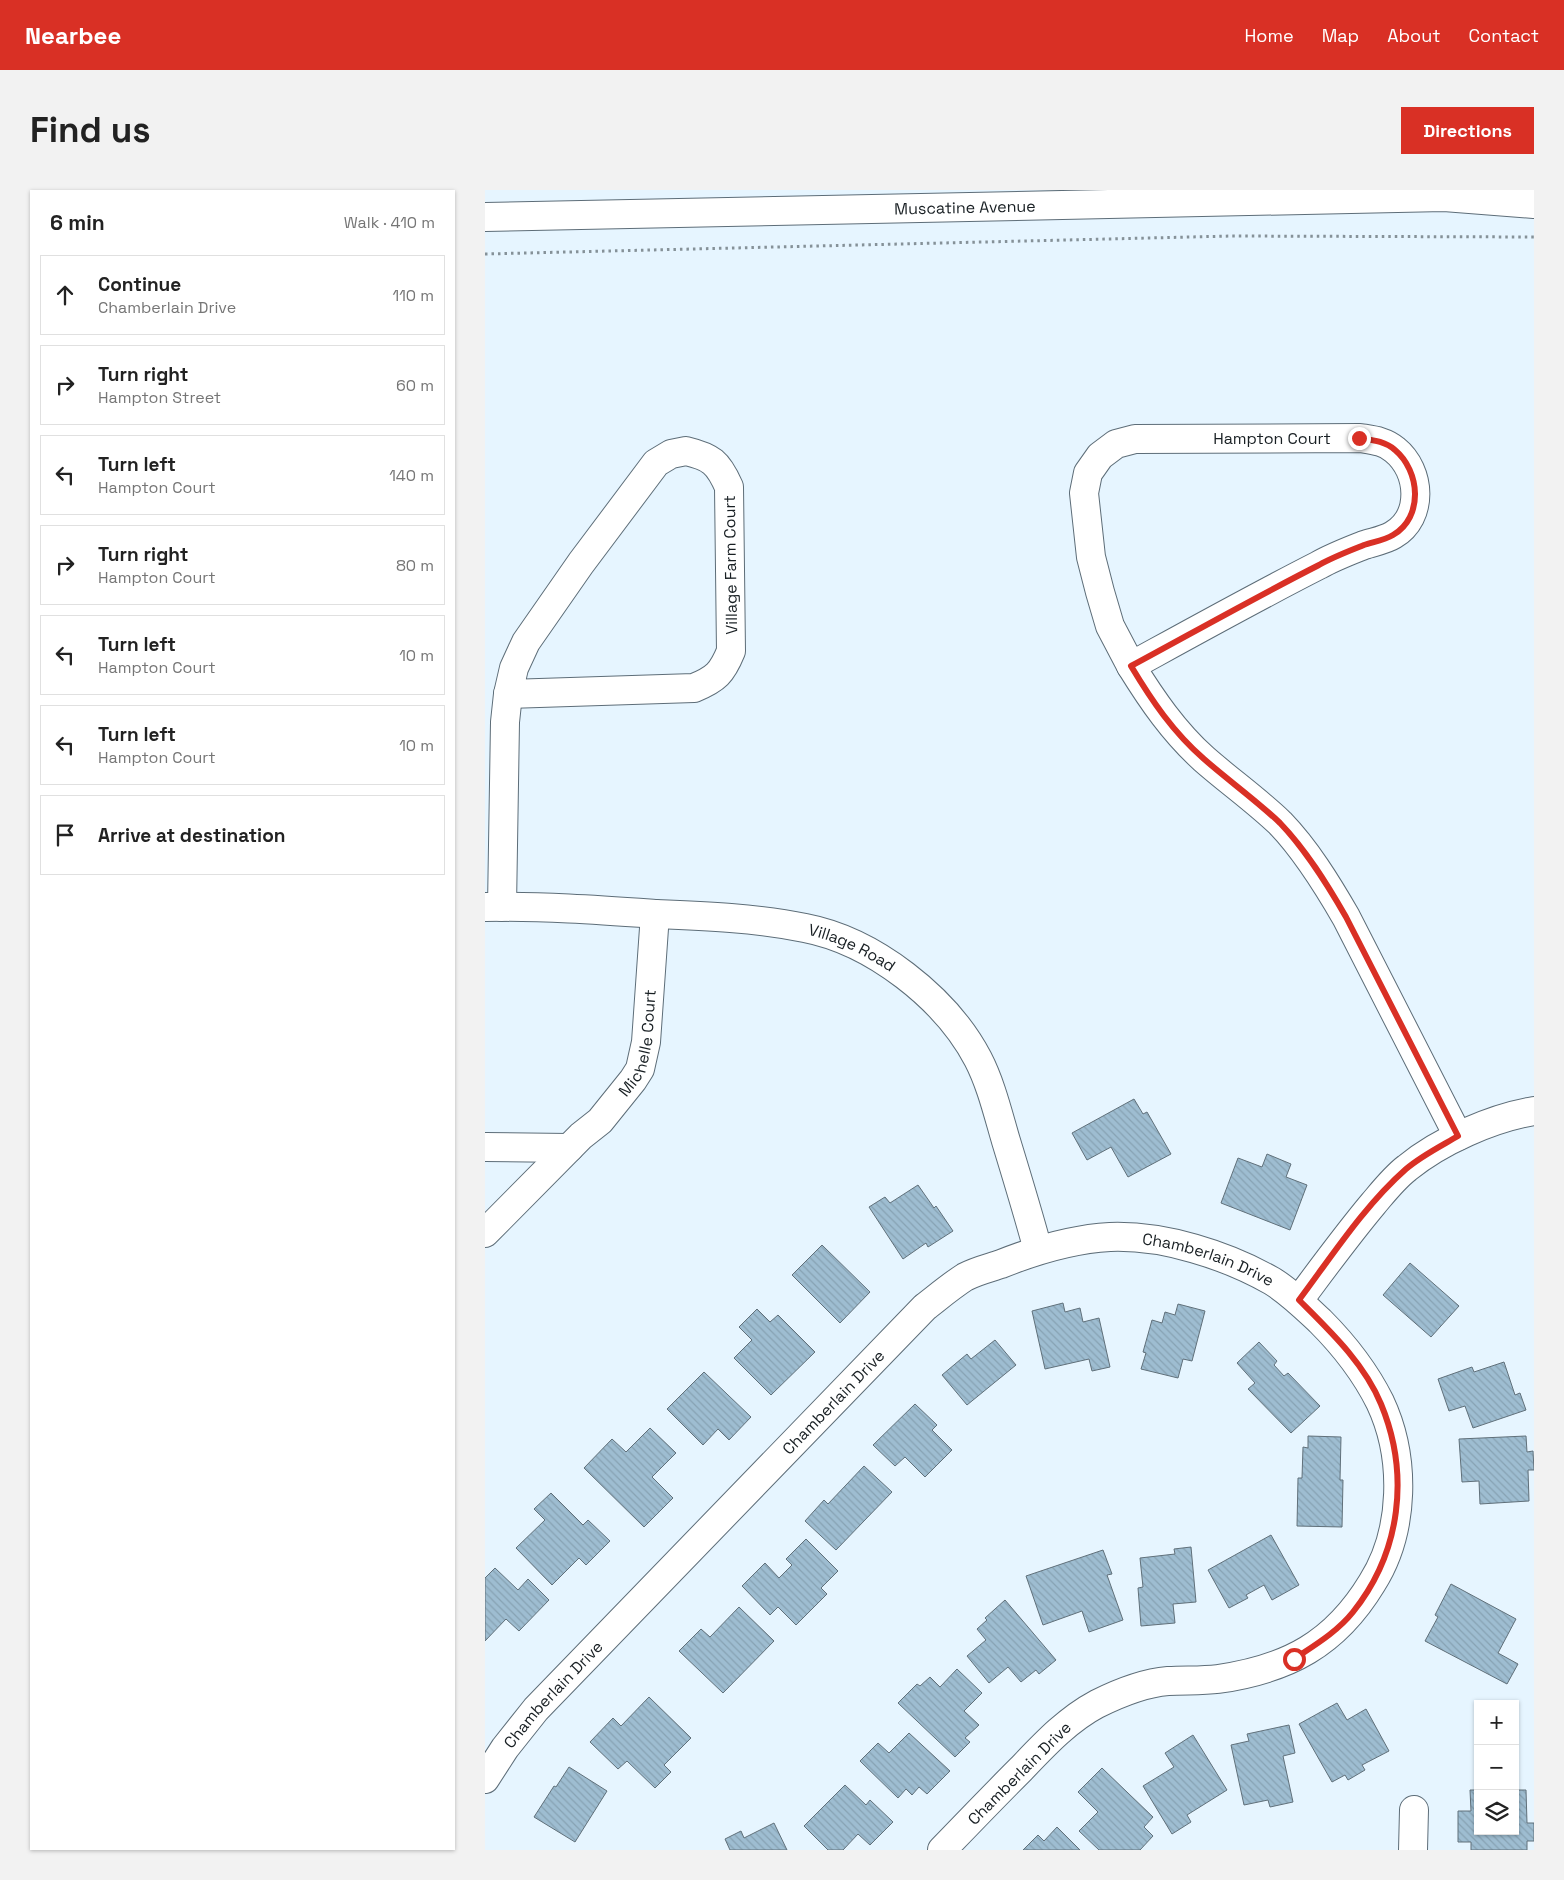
<!DOCTYPE html>
<html lang="en">
<head>
<meta charset="utf-8">
<style>
	body { margin:0; font-family:"Space Grotesk",sans-serif; background:#f2f2f2; color:#222 }
	.controls { position:absolute; right:15px; bottom:15px; display:grid; overflow:hidden; border-radius:0px; box-shadow:0 1px 4px #0004 }
	.controls button { width:45px; height:45px; display:grid; place-items:center; padding:0; border:0; border-bottom:1px solid #e0e0e0; background:#fff; color:#222; font:25px sans-serif }
	.stop { position:absolute; width:15px; height:15px; margin:-11px; border:4px solid #d93025; border-radius:50%; background:#fff }
	.stop.end { background:#d93025; border-color:#fff; box-shadow:0 1px 5px #0008 }
	.list { margin:0; padding:0; list-style:none }
	h2 { display:flex; justify-content:space-between; align-items:center; height:65px; margin:0; padding:0 20px; font-size:21px }
	h2 small { font-size:16px; font-weight:400; color:#767676 }
	.list li { display:grid; grid-template-columns:32px 1fr auto; gap:15px; align-items:center; box-sizing:border-box; height:80px; margin:0 10px 10px; padding:0 10px; border:1px solid #e0e0e0; border-radius:0px }
	.list b { display:block; font-size:19px; white-space:nowrap }
	.list p { margin:0; font-size:16px; white-space:nowrap; color:#767676 }
	.list em { font-size:16px; font-style:normal; color:#767676 }
	.icon { flex:none; width:28px; height:28px; fill:none; stroke:currentColor; stroke-width:2; stroke-linecap:round; stroke-linejoin:round }
	.map { position:relative; flex:none; width:1049px; height:1660px; overflow:hidden; border-radius:0px }
	header { display:flex; align-items:center; gap:30px; box-sizing:border-box; height:70px; padding:0 25px; background:#d93025; color:#fff }
	header strong { font-size:24px }
	nav { display:flex; gap:28px; margin-inline-start:auto; font-size:18px }
	.intro { display:flex; align-items:center; justify-content:space-between; box-sizing:border-box; height:120px; padding:0 30px }
	h1 { margin:0; font-size:35px }
	.button { padding:12px 22px; border-radius:0px; background:#d93025; color:#fff; font-size:18px; font-weight:700 }
	main { display:flex; gap:30px; padding:0 30px }
	aside { flex:1; background:#fff; border-radius:0px; box-shadow:0 1px 4px #0004 }
	.map>svg:first-child { display:block }
	.building { fill:url(#building-back-hatch); stroke:#60707a }
	.lines { fill:none; stroke-linecap:round; stroke-linejoin:round }
	.street-casing { stroke:#5d6d78; stroke-width:30 }
	.secondary-casing { stroke:#5d6d78; stroke-width:30 }
	.path { stroke:#859198; stroke-width:3; stroke-dasharray:2.5 4; stroke-linecap:butt }
	.street { stroke:#fff; stroke-width:28 }
	.secondary { stroke:#fff; stroke-width:28 }
	.route { stroke:#d93025; stroke-width:6 }
	.labels { text-anchor:middle; stroke-width:4.5; stroke-linejoin:round; paint-order:stroke }
	.street-label { font-size:16px; fill:#181f23; stroke:#fff }
</style>
</head>
<body>
<header>
<strong>Nearbee</strong>
<nav><a>Home</a><a>Map</a><a>About</a><a>Contact</a></nav>
</header>
<div class="intro"><h1>Find us</h1><a class="button">Directions</a></div>
<main>
<aside>
<h2>6 min<small>Walk · 410 m</small></h2>
<ul class="list">
<li><svg class="icon" aria-label="ahead" viewBox="0 0 24 24"><path d="M12 20V5M6 11l6-6 6 6"/></svg><div><b>Continue</b><p>Chamberlain Drive</p></div><em>110 m</em></li>
<li><svg class="icon" aria-label="right" viewBox="0 0 24 24"><path d="M7 20v-9h11M14 6l5 5-5 5"/></svg><div><b>Turn right</b><p>Hampton Street</p></div><em>60 m</em></li>
<li><svg class="icon" aria-label="left" viewBox="0 0 24 24"><path d="M17 20v-9H6M10 6l-5 5 5 5"/></svg><div><b>Turn left</b><p>Hampton Court</p></div><em>140 m</em></li>
<li><svg class="icon" aria-label="right" viewBox="0 0 24 24"><path d="M7 20v-9h11M14 6l5 5-5 5"/></svg><div><b>Turn right</b><p>Hampton Court</p></div><em>80 m</em></li>
<li><svg class="icon" aria-label="left" viewBox="0 0 24 24"><path d="M17 20v-9H6M10 6l-5 5 5 5"/></svg><div><b>Turn left</b><p>Hampton Court</p></div><em>10 m</em></li>
<li><svg class="icon" aria-label="left" viewBox="0 0 24 24"><path d="M17 20v-9H6M10 6l-5 5 5 5"/></svg><div><b>Turn left</b><p>Hampton Court</p></div><em>10 m</em></li>
<li><svg class="icon" aria-label="arrive" viewBox="0 0 24 24"><path d="M6 21V4h12l-3 4 3 4H6"/></svg><div><b>Arrive at destination</b></div></li>
</ul>
</aside>
<div class="map">
<svg width="1049" height="1660" viewBox="0 0 1049 1660">
	<defs>
		<pattern id="building-back-hatch" width="6" height="6" patternUnits="userSpaceOnUse" patternTransform="scale(1.25)"><rect width="6" height="6" fill="#9ebdd1"/><path d="M-1 5l2 2M0 0l6 6M5-1l2 2" fill="none" stroke="#87a2b3"/></pattern>
	</defs>
	<rect width="100%" height="100%" fill="#e6f5ff"/>
	<g class="building">
		<path d="M649,909L658,924L662,922L686,964L643,987L626,957L602,970L587,943Z"/>
		<path d="M782,964L806,974L801,987L822,995L805,1040L736,1013L753,968L777,977Z"/>
		<path d="M433,995L449,1018L451,1016L468,1041L443,1057L441,1053L418,1069L384,1017L400,1007L405,1013Z"/>
		<path d="M337,1055L385,1102L355,1133L307,1085Z"/>
		<path d="M925,1073L974,1116L946,1147L898,1105Z"/>
		<path d="M578,1113L580,1122L595,1118L598,1132L614,1128L625,1177L607,1181L604,1169L560,1179L547,1121Z"/>
		<path d="M693,1114L720,1121L707,1171L698,1169L693,1188L656,1179L661,1163L658,1162L667,1130L677,1133L680,1122L690,1125Z"/>
		<path d="M272,1119L285,1132L293,1125L330,1162L286,1205L249,1168L267,1150L254,1137Z"/>
		<path d="M510,1150L531,1175L482,1215L457,1185L482,1164L486,1169Z"/>
		<path d="M774,1152L792,1171L789,1175L799,1186L803,1183L835,1216L806,1243L763,1199L770,1193L752,1173Z"/>
		<path d="M1019,1172L1030,1205L1035,1203L1041,1220L988,1238L980,1216L964,1221L953,1189L987,1177L989,1182Z"/>
		<path d="M219,1182L266,1227L244,1250L233,1239L218,1255L182,1219Z"/>
		<path d="M430,1214L452,1235L447,1240L467,1260L440,1287L420,1267L410,1276L388,1255Z"/>
		<path d="M165,1238L191,1263L167,1287L188,1308L159,1337L99,1278L127,1249L141,1262Z"/>
		<path d="M823,1246L856,1247L855,1290H858L857,1337L812,1336L813,1288H817L818,1257L823,1258Z"/>
		<path d="M1041,1246L1042,1262L1048,1261L1049,1280H1043L1044,1311L995,1314L994,1291L977,1292L974,1249Z"/>
		<path d="M379,1276L407,1302L351,1360L320,1331L339,1310L343,1314Z"/>
		<path d="M66,1303L98,1335L103,1330L125,1351L101,1375L94,1368L67,1395L31,1358L60,1330L49,1319Z"/>
		<path d="M786,1345L814,1395L787,1410L779,1395L761,1405L763,1408L744,1418L723,1380Z"/>
		<path d="M321,1349L353,1381L336,1398L342,1404L311,1435L293,1417L285,1425L257,1396L280,1373L294,1388L307,1375L301,1369Z"/>
		<path d="M706,1357L711,1412L688,1414L690,1433L656,1436L653,1398L658,1397L655,1368L690,1364L689,1359Z"/>
		<path d="M618,1360L627,1384L622,1385L638,1430L604,1442L597,1421L558,1435L541,1386Z"/>
		<path d="M10,1378L33,1400L43,1389L64,1410L34,1441L21,1429L0,1451V1388Z"/>
		<path d="M966,1394L1031,1429L1013,1463L1033,1474L1022,1494L940,1451L953,1427L950,1425Z"/>
		<path d="M520,1410L571,1470L554,1484L551,1480L536,1492L523,1477L504,1493L482,1466L501,1450L492,1439L502,1430L500,1428Z"/>
		<path d="M254,1417L289,1451L238,1503L194,1461L216,1439L225,1447Z"/>
		<path d="M472,1479L497,1503L479,1521L494,1535L480,1548L485,1552L470,1567L413,1513L432,1494L435,1496L445,1487L455,1497Z"/>
		<path d="M164,1507L206,1548L179,1575L186,1582L170,1598L142,1571L133,1579L105,1552L128,1528L136,1536Z"/>
		<path d="M852,1513L862,1530L881,1519L904,1561L877,1575L880,1580L863,1590L860,1585L847,1592L814,1534Z"/>
		<path d="M804,1535L810,1563L798,1566L808,1612L785,1617L783,1610L759,1615L746,1555L764,1551L762,1544Z"/>
		<path d="M424,1543L465,1581L442,1604L434,1597L427,1605L421,1599L413,1608L375,1571L393,1553L404,1563Z"/>
		<path d="M708,1545L742,1600L702,1625L706,1632L687,1644L658,1596L689,1577L680,1563Z"/>
		<path d="M84,1577L122,1601L90,1652L49,1627L69,1596L71,1597Z"/>
		<path d="M617,1578L668,1627L659,1637L668,1646L655,1660H614L594,1641L613,1622L593,1602Z"/>
		<path d="M360,1595L381,1615L385,1610L408,1632L385,1655L373,1644L358,1660H343L319,1636Z"/>
		<path d="M985,1600H993V1641H1030V1600H1041L1042,1633H1049V1651H1042V1660H986V1652H973V1621H986Z"/>
		<path d="M289,1633L302,1660H245L240,1649L256,1641L259,1648Z"/>
		<path d="M572,1637L595,1660H538L553,1645L559,1651Z"/>
	</g>
	<g class="lines">
		<defs>
			<g id="street">
				<path d="M875,248C887,250 900,251 910,260C936,281 939,327 908,345C900,350 888,352 879,355C864,361 848,367 834,375C771,407 708,442 646,476L625,436L615,402L606,367L599,303L603,283L615,266L631,254L650,249Z"/>
				<path d="M201,261C226,267 233,272 244,297L246,461C237,483 231,489 209,498L23,504L29,478L41,452L96,373L171,273L186,264Z"/>
				<path d="M646,476C667,510 689,542 719,569C744,591 771,610 795,633C821,660 842,694 861,727L973,946"/>
				<path id="s1" d="M0,717C57,716 113,720 170,724C220,726 271,728 320,738C388,751 461,808 493,869C506,894 513,924 521,951C532,987 543,1023 553,1060"/>
				<path d="M17,717L20,532L23,504"/>
				<path d="M0,957L84,958"/>
				<path id="s2" d="M0,1043L96,946L115,931L148,890L155,879L161,852L170,724"/>
				<path d="M814,1110C838,1078 862,1045 888,1014C899,1001 909,988 922,978C955,951 1007,928 1049,921"/>
				<path id="s3" d="M0,1589L20,1558L51,1519L440,1117C453,1107 466,1096 480,1087C491,1081 504,1078 516,1074C551,1060 587,1049 625,1047C679,1045 741,1065 787,1091C805,1102 820,1117 835,1131C859,1155 880,1182 895,1212C921,1267 920,1341 887,1393C850,1454 803,1479 733,1489C717,1491 700,1490 683,1491C659,1493 634,1503 612,1514C582,1530 559,1555 536,1579C509,1606 483,1633 457,1660"/>
				<path d="M928,1660L929,1620"/>
			</g>
			<g id="secondary">
				<path id="s4" d="M0,27L959,7L1049,14"/>
			</g>
		</defs>
		<use href="#street" class="street-casing"/>
		<use href="#secondary" class="secondary-casing"/>
		<path class="path" d="M0,64L747,46L1049,47"/>
		<use href="#street" class="street"/>
		<use href="#secondary" class="secondary"/>
	</g>
	<g class="lines">
		<path class="route" d="M809,1469C830,1455 852,1442 868,1422C916,1362 925,1284 896,1214C879,1173 845,1141 814,1110C847,1066 879,1016 921,979C936,966 956,956 973,946L861,727C842,694 821,660 795,633C771,610 744,591 719,569C688,542 667,511 646,476C709,442 771,407 834,375C848,367 864,361 879,355C888,352 900,350 908,345C939,327 935,281 910,260C900,251 887,250 874,248"/>
	</g>
	<g class="labels">
		<g class="street-label">
			<text dy="6" stroke="none"><textPath href="#s4" startOffset="480">Muscatine Avenue</textPath></text>
			<text x="787" y="254">Hampton Court</text>
			<text transform="translate(245 375) rotate(-91)" y="6">Village Farm Court</text>
			<text dy="6" stroke="none"><textPath href="#s1" startOffset="372">Village Road</textPath></text>
			<text dy="6" stroke="none"><textPath href="#s2" startOffset="251">Michelle Court</textPath></text>
			<text dy="6" stroke="none"><textPath href="#s3" startOffset="949">Chamberlain Drive</textPath></text>
			<text dy="6" stroke="none"><textPath href="#s3" startOffset="514">Chamberlain Drive</textPath></text>
			<text dy="6" stroke="none"><textPath href="#s3" startOffset="109">Chamberlain Drive</textPath></text>
			<text transform="translate(534 1583) rotate(-45)" y="6">Chamberlain Drive</text>
		</g>
	</g>
</svg>
<div class="controls">
<button>+</button>
<button>−</button>
<button><svg class="icon" aria-label="layers" viewBox="0 0 24 24"><path d="M12 4l9 5-9 5-9-5zM3 14l9 5 9-5"/></svg></button>
</div>
<div class="stop" style="left:809px;top:1469px"></div>
<div class="stop end" style="left:874px;top:248px"></div>
</div>
</main>
</body>
</html>
